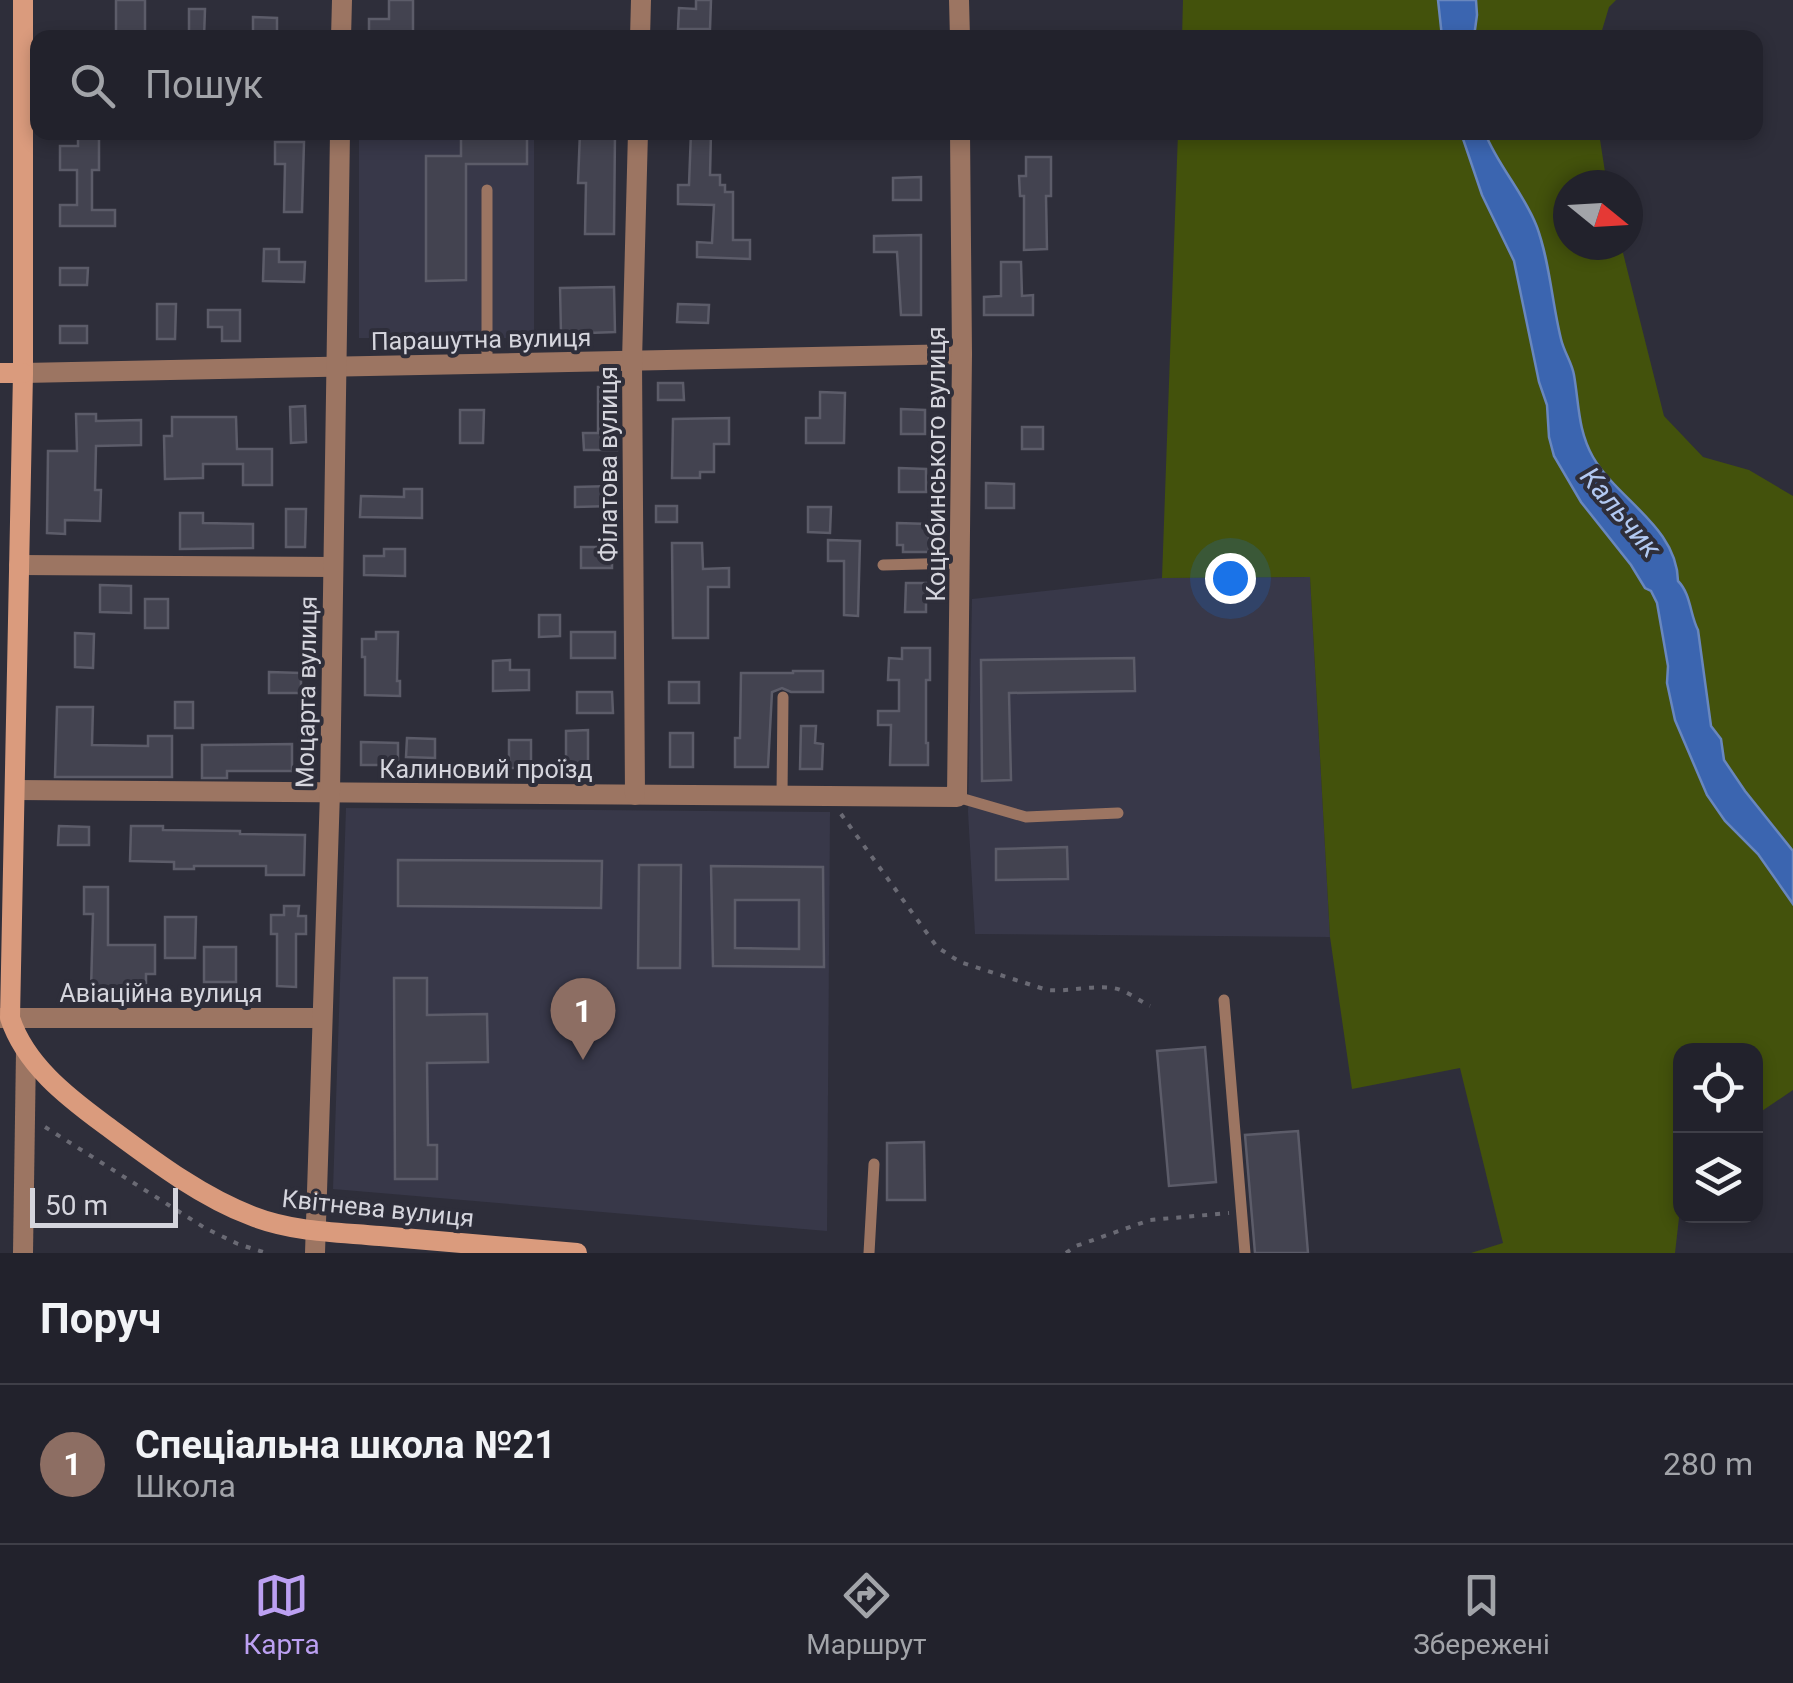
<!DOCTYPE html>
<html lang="uk">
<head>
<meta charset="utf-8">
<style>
	body { margin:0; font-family:Roboto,sans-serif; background:#2a2a34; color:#f1f3f6 }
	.controls { position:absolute; right:30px; bottom:30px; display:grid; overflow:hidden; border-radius:20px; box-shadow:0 5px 15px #0003 }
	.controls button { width:90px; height:90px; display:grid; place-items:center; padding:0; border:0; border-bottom:2px solid #3f3f48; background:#22222c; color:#f1f3f6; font:50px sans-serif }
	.compass { position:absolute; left:1553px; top:170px; width:90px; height:90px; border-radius:50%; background:#22222c; box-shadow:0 5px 15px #0003; rotate:108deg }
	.scale { position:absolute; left:30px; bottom:25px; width:148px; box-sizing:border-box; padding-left:10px; border:5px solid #d5d5dd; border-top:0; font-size:28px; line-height:35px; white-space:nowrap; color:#d5d5dd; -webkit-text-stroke:8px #2e2e3a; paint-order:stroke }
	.you { position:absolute; left:1230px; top:578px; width:35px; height:35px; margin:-25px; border:8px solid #fff; border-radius:50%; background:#1a73e8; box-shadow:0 0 0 15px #1a73e833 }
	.badge { display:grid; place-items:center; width:65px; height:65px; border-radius:50%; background:#bca0f2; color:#fff; font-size:32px; font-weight:700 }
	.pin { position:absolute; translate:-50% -82px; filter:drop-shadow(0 2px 5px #0008) }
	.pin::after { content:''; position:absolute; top:52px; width:35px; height:30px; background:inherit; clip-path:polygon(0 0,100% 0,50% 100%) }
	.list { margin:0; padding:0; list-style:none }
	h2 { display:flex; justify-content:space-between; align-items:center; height:130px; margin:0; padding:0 40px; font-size:42px }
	h2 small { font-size:32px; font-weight:400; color:#a2a4a9 }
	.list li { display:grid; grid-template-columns:65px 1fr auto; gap:30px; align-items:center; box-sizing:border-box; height:160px; padding:0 40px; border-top:2px solid #3f3f48 }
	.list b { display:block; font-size:38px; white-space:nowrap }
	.list p { margin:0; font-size:32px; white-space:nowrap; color:#a2a4a9 }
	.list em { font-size:32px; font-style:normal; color:#a2a4a9 }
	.icon { flex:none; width:55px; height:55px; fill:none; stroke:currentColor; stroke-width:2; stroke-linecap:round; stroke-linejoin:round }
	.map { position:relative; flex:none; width:1793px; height:1253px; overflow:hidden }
	.search { position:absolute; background:#22222c; box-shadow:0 5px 15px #0003; left:30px; right:30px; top:30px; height:110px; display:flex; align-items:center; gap:25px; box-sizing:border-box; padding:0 35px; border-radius:20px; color:#a2a4a9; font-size:38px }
	.sheet { height:290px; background:#22222c }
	nav { display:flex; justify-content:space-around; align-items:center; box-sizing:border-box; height:140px; border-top:2px solid #3f3f48; background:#22222c; font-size:28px; color:#a2a4a9 }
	nav a { display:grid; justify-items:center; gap:5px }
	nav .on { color:#bca0f2 }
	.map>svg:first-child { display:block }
	.built { fill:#383849 }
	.green { fill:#43520c }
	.water { fill:#3b65b0; stroke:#6987be; stroke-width:2.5 }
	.building { fill:#434350; stroke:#5c5c69; stroke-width:2.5; fill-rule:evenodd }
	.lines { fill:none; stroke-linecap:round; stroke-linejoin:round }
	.path { stroke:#6a6a74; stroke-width:4; stroke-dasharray:5 8; stroke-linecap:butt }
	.service { stroke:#9c7562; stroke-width:11 }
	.minor { stroke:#9c7562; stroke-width:20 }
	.secondary { stroke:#da9b7d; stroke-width:20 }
	.labels { text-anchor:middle; stroke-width:8; stroke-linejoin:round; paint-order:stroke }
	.street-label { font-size:25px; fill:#d5d5dd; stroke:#2e2e3a }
	.water-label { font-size:28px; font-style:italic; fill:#b2c9f2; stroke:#2e2e3a }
</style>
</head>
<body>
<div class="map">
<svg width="1793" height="1253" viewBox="0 0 1793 1253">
	<rect width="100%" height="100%" fill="#2e2e3a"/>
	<g class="built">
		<rect x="359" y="133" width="175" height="205"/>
		<path d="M1310,577L1330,937L975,934L968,812L972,599L1162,578Z"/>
		<path d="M346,808L830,812L827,1231L333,1189Z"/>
	</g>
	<g class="green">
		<path d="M1183,0H1616L1609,7L1600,37L1182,38Z"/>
		<path d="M1178,133H1599L1607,185H1568V245H1621L1664,416L1703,457L1749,470L1793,496V1090L1756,1115V1050H1680V1209L1675,1253H1471L1503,1243L1460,1068L1352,1089L1330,937L1310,577L1162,578Z"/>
	</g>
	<g class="water">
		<path d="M1438,0H1476L1477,15L1474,37H1442Z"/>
		<path d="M1461,133H1485C1498,166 1524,193 1537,227C1550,263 1552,303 1561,339C1564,352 1572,363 1574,375C1579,404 1578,431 1593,457C1618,500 1677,527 1678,581C1691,594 1690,615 1698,630L1711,726L1721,739L1724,760L1745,791L1793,851V904L1758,854L1725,821L1707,795L1675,720L1667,683L1668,666L1657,603L1651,591L1645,588L1631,565L1581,502L1554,456L1549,437L1547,405L1539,382L1514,261L1482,195Z"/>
	</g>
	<g class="building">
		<rect x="116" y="0" width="29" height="38"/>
		<path d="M389,0H413V38H369V19H389Z"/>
		<path d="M696,0H711L710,29H678L679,8L696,9Z"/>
		<path d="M189,9H205L204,38H189Z"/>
		<path d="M253,17L277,18V38H253Z"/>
		<path d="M461,132H527V164H466V280L426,281V156H461Z"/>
		<path d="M580,132H615L614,234H585L586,183H578Z"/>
		<path d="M691,132H711L710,175H720V185H725V192H733V240H750V259L697,257V242L712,243L714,205L678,204V185H689Z"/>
		<path d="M78,138H99V170H92V210H115V226H60V205H77V170H60V146H78Z"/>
		<path d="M275,142H304L302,212H284L285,164H275Z"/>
		<path d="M1026,157H1051V196H1046L1047,249L1024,250V196H1020L1019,176H1026Z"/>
		<path d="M921,177V200H893V178Z"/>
		<path d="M921,235V315H901L897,252H874V236Z"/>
		<path d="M264,249H279V262H305L304,282L263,281Z"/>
		<path d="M1001,262H1021L1022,296L1033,295V315H984V297L1001,296Z"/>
		<path d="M60,268H88L87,285H60Z"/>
		<path d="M614,287L615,332L561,334L560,288Z"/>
		<path d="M157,304H176L175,339H157Z"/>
		<path d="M678,304L709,305L708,323L677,322Z"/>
		<path d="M208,310H240V341H222V327H208Z"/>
		<rect x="60" y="326" width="27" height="17"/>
		<path d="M658,383H683L684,400H658Z"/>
		<path d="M598,387H617V450H584L583,433H598Z"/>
		<path d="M820,392L845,393L844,443H806V418H820Z"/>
		<path d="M305,406L306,442L291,443L290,407Z"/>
		<path d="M901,409L925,410V434H901Z"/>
		<path d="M460,410H484L483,443H460Z"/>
		<path d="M76,414H96V421L141,420V445L96,446L95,490H101L100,521L65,520V534L47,533L48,451H77Z"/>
		<path d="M172,417H236L237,449H272V485H243V464H203V478L165,479L164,436H172Z"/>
		<path d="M729,418V444H714V472H700V478H672L673,419Z"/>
		<rect x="1022" y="427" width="21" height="22"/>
		<path d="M899,468L926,469V492H899Z"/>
		<path d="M986,483L1014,484V508H986Z"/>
		<path d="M612,486V506L575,507V487Z"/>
		<path d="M404,489H422V518L360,517L361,496L404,497Z"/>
		<rect x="656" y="506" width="21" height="16"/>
		<path d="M808,507H831L830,533L808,532Z"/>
		<path d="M286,509H306L305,547H286Z"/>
		<path d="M180,513H203V523L253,524V548L180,549Z"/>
		<path d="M897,523L929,524V552H903V545H897Z"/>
		<path d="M828,540L860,541L858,616L844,615V561H828Z"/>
		<path d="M672,543H702L703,569L729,568V587H708V638H673Z"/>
		<rect x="581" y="547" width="31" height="21"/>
		<path d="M384,549H405V576L364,575V556H384Z"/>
		<path d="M906,583H926V612H905Z"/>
		<path d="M100,585L131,586V613L100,612Z"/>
		<rect x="145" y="599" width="23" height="29"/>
		<path d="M539,615H560V636L539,637Z"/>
		<path d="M376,632H398L397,681H400V696L365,695V657H362V639H376Z"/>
		<rect x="571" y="632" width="44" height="26"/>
		<path d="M75,633L94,634L93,668L75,667Z"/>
		<path d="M902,648H930V680H926V743H928V765H890L891,725H878V711H899V680H888L889,658L902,659Z"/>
		<path d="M1134,658L1135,691L1009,693L1011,780L982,781L981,660Z"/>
		<path d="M510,660V670H529V690L493,691V661Z"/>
		<path d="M793,671H823V692H791L782,688L772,692L768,767H735V738H740L741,673H793Z"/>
		<path d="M269,672L301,673V693H269Z"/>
		<rect x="669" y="682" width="30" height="21"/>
		<path d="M577,692H612L613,713H577Z"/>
		<rect x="175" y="702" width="18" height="26"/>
		<path d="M57,707H93L92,745L148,746V736H172V777H55Z"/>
		<path d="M801,726H816L815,743L823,744L822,769H800Z"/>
		<path d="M588,730V769L566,770V731Z"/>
		<rect x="670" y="733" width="23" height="34"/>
		<path d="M407,738L435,739V758L406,757Z"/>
		<rect x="509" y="740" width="22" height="28"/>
		<path d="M361,742L398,743V765H361Z"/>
		<path d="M292,744V771H227V778H202V745Z"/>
		<path d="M59,826L89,827V845H58Z"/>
		<path d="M131,826H163V830L240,831V834L305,835L304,875H266V866H194V869H174V862L130,861Z"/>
		<path d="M1067,847L1068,879L996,880V849Z"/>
		<path d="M398,860L602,861L601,908L398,906Z"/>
		<path d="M639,865H681L680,968H638Z"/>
		<path d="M711,866L823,867L824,967L713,966ZM735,900H799V949L735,948Z"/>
		<path d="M84,887H108V945H155V974H146V992L91,991L93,914H84Z"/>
		<path d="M284,906H299L298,916H306V934H296V987L277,986V934H271V915H284Z"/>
		<path d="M165,917H196L195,958H165Z"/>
		<rect x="204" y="947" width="32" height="35"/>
		<path d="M394,978H427V1015L487,1014L488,1062L427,1063L428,1145H437V1179H395Z"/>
		<path d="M1205,1047L1216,1182L1169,1186L1157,1051Z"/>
		<path d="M1298,1131L1308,1253H1255L1245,1135Z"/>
		<path d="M924,1142L925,1200H887V1143Z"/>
	</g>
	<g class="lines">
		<g class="path">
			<path d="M841,814L937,947L960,962L1047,990C1069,992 1092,985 1113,988C1126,990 1138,1000 1150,1006"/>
			<path d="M45,1127L205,1228L238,1244L266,1253"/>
			<path d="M1066,1253L1076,1246L1150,1220L1229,1213"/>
		</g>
		<g class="service">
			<path d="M487,364V190"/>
			<path d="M883,565L960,563"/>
			<path d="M782,796L783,697"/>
			<path d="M957,797L1026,817L1118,813"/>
			<path d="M1224,1000L1245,1253"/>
			<path d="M869,1253L874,1164"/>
		</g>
		<g class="minor">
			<path d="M959,0L960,38"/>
			<path d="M341,38L342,0"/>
			<path d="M640,38L641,0"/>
			<path d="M23,373L962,354"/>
			<path d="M19,565L333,567"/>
			<path d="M15,790L957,797L962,354L960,132"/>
			<path d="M635,795L632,361L638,132"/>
			<path d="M0,1018H322"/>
			<path d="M23,1253L26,1051"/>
			<path d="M315,1253L330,792L340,132"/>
		</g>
		<g class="secondary">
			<path d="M23,0V373L10,1018C25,1064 66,1096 104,1124C150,1158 199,1196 252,1216C293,1232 337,1232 380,1236C445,1241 511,1247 577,1253"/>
			<path d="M0,373H23"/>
		</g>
	</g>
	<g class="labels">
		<g class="street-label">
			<text transform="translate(481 339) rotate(-1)" y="9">Парашутна вулиця</text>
			<text transform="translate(608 464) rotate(-90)" y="9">Філатова вулиця</text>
			<text transform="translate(936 464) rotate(-90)" y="9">Коцюбинського вулиця</text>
			<text transform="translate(306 692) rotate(-89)" y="9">Моцарта вулиця</text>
			<text x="486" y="778">Калиновий проїзд</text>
			<text x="161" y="1002">Авіаційна вулиця</text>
			<text transform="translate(378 1208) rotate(6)" y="9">Квітнева вулиця</text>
		</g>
		<g class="water-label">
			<text transform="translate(1621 512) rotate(50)" y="10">Кальчик</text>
		</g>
	</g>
</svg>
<div class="controls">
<button><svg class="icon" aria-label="locate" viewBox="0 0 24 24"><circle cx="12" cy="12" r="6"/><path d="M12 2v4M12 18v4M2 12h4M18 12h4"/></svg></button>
<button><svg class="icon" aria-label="layers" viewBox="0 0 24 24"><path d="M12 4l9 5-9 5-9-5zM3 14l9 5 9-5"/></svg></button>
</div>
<svg class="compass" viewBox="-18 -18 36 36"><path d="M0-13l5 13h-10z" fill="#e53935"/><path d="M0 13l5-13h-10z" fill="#a2a4a9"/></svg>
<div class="scale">50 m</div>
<div class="you"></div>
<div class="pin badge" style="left:583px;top:1060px;background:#8d6e63">1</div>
<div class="search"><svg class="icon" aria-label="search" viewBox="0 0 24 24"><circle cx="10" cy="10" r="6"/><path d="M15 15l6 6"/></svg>Пошук</div>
</div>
<section class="sheet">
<h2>Поруч<small></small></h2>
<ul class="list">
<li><span class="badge" style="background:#8d6e63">1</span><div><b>Спеціальна школа №21</b><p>Школа</p></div><em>280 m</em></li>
</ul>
</section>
<nav>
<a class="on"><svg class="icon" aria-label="map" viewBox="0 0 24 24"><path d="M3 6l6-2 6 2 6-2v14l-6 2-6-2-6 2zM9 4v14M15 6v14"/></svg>Карта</a>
<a><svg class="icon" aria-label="directions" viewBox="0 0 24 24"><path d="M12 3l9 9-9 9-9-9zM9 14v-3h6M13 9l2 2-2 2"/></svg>Маршрут</a>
<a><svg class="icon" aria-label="saved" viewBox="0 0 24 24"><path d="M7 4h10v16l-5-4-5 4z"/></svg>Збережені</a>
</nav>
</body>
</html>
